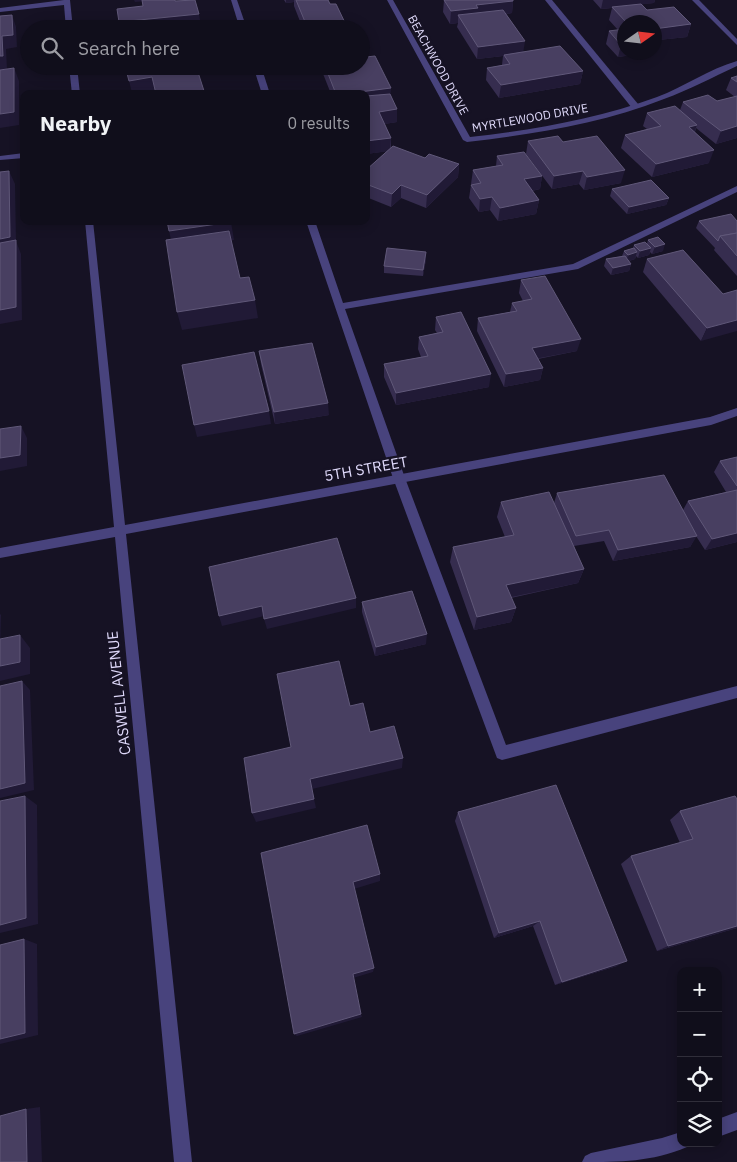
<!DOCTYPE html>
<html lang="en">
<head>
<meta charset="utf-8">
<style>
	body { margin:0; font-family:"IBM Plex Sans",sans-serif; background:#191724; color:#f1f3f6 }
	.controls { position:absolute; right:15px; bottom:15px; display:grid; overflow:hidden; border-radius:10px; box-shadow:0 2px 12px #0003 }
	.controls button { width:45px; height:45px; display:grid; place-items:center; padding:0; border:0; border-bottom:1px solid #302e3a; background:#100e1b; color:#f1f3f6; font:25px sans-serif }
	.compass { position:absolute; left:617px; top:15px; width:45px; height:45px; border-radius:50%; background:#100e1b; box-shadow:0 2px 12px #0003; rotate:76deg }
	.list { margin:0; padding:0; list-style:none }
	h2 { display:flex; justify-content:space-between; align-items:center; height:65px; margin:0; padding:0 20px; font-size:21px }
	h2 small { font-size:16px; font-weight:400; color:#9c9ca3 }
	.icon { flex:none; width:28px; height:28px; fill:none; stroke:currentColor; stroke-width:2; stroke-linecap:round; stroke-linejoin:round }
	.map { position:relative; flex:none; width:737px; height:1162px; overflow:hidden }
	.search { position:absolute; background:#100e1b; box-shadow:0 2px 12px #0003; left:20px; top:20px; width:350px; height:55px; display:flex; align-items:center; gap:12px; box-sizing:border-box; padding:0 18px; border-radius:28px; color:#9c9ca3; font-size:19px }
	.panel { position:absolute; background:#100e1b; box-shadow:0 2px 12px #0003; left:20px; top:90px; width:350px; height:135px; border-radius:10px }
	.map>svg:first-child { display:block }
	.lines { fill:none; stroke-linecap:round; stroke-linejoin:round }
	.lane { fill:#48437d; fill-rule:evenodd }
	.street { fill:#48437d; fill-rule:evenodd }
	.wall { fill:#362d4f }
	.shaded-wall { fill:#211a36 }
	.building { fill:#483f61; stroke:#605879 }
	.labels { text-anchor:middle; stroke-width:5; stroke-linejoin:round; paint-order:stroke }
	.far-street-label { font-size:12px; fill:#dfd9fa; stroke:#161224 }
	.street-label { font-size:15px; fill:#dfd9fa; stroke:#161224 }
</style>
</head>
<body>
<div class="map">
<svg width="737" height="1162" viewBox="0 0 737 1162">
	<rect width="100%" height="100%" fill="#161224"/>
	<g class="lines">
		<g class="lane">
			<path d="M231,0H237L247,29H240Z"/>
			<path d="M545,0H552L638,104V108H632Z"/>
			<path d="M253,66H261L270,94H262Z"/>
			<path d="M737,186V192L578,269L345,309L405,478L506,745L737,686V698L502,760L497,758L393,478L306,221H315L343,303L573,264Z"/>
		</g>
		<g class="street">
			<path d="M64,0H70L73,29H66L64,5L0,12V8Z"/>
			<path d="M387,0H393L470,137C533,130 597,119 657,97C684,87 709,69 737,61V66C713,77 689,90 664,99C601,124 533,134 467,142L463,140Z"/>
			<path d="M692,0H699L737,39V45Z"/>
			<path d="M69,66H77L80,94H72Z"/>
			<path d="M24,153V158L0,160V156Z"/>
			<path d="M85,221H93L125,525L710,417L737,408V416L711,425L126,534L192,1162H174L115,537L0,558V548L114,527Z"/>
			<path d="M737,1112V1130L718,1137V1119Z"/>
			<path d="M681,1132V1143H689L687,1147C651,1162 621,1162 582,1162L585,1156L591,1153L662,1138Z"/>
		</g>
	</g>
	<g class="wall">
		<path d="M284,0H328L330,4L348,29H303L294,6V2L286,3Z"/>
		<path d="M444,0L513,1L512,13L506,14L523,52L583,71L580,84L499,98L486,80L487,68L502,65L503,56L477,59L457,27L458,23L450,24L443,12Z"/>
		<path d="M593,0H655L654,3L642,4L647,10L691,24L687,37L658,40L654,52V22H624V52H654L618,57L606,44L609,31L618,30L609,20L612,8L601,9Z"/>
		<path d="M366,57L391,96L397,122L384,124L391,138V149L425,158L459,164L458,177L426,208L401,198L391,207L366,197V170L388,151L366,154V94H331L320,66H361Z"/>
		<path d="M737,76V138L716,144L696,128L695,132L709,163L652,177L621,148L625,135L647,129L643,126L647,113L680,110L683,102L717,101L735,97L726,90L731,78Z"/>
		<path d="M528,141L563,142L621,183L584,190L579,184L552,189L526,154Z"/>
		<path d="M497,156L542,176L540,189L532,191L539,200L536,214L498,221L490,210L479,212L469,198L471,185L472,184H471L473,170L496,166Z"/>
		<path d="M612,189L669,198L666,205L627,214L610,196Z"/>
		<path d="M699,221H737V276L714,250L715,248L696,228Z"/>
		<path d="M648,240L663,251L652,254L650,252L649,255L638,258L636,256L635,259L629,261L631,264L629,271L611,275L604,266L606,259L622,256L624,251L633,248L634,245L647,243Z"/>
		<path d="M426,259L423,276L384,273V266Z"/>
		<path d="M647,259L723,294L701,341L643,272Z"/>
		<path d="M521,280L577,351L538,359L543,368L540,380L504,387L477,331L478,318L510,312L512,303L523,301L519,293Z"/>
		<path d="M436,317L489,387L396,405L384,377V364L421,357L418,349L419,337L437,333L435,330Z"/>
		<path d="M259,351L329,415L275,424L261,364Z"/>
		<path d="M737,457V542L705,550L696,536L690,547L613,561L604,541L574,546L584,569L578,583L511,598L516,608L511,622L474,630L450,562L453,547L505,537L497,517L501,502L554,503L557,493L683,510L688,501L726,492L714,472L720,461Z"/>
		<path d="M362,602L426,644L375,656L362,612Z"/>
		<path d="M737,799V928L657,951L621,864L631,856L680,843L670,820L680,811Z"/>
		<path d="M458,812L617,966L555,985L533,926L494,938L455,821Z"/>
	</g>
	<g class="shaded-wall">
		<path d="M134,0H158L135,2Z"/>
		<path d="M286,0H294V2L286,3Z"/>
		<path d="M603,0H655L654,3L601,9Z"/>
		<path d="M513,1L512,13L477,17L458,15V23L450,24L451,11L476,5Z"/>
		<path d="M199,14L201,26L180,29H121L119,22Z"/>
		<path d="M12,15L16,27L17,47L6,49L7,69L0,70V56L2,36Z"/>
		<path d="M691,24L687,37L658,40L654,52V29Z"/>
		<path d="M525,41L523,54L504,55L503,56L477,59L478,47Z"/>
		<path d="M624,44V52H654L618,57L621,45Z"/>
		<path d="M277,66H302V67L277,70Z"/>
		<path d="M14,68L19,81V125L0,128V114Z"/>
		<path d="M583,71L580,84L499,98L501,85Z"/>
		<path d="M152,77L155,90L132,93L129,81Z"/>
		<path d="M391,88L390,101L366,104V94H344Z"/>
		<path d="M397,109V122L379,125V112Z"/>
		<path d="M697,125L692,138L689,127Z"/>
		<path d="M737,126V138L716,144L721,131Z"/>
		<path d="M391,138L390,151L366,154V141Z"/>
		<path d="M714,150L709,163L652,177L656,164Z"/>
		<path d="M459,164L458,177L426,208L427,195Z"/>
		<path d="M625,170L621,183L584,190L587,177Z"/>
		<path d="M9,171L15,184L16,241L21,254L22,320L0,324V239Z"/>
		<path d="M583,171L579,184L552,189L554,176Z"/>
		<path d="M542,176L540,189L522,193L524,179Z"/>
		<path d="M401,185V198L391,207L392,194Z"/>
		<path d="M492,197L490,210L479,212L480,199Z"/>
		<path d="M669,198L666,205L627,214L629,207Z"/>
		<path d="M539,200L536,214L498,221L500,208Z"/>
		<path d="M231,222L234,240L173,249L169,231Z"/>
		<path d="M665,244L663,251L652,254L655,247Z"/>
		<path d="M651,248L649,255L638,258L640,251Z"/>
		<path d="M426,252V259L423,276V270Z"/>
		<path d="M637,252L635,259L626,262L628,255Z"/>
		<path d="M631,264L629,271L611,275L613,268Z"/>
		<path d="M255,300L258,318L182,330L177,312Z"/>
		<path d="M737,320V331L701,341L707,328Z"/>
		<path d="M581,339L577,351L529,360L532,348Z"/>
		<path d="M543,368L540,380L504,387L506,374Z"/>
		<path d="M491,374L489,387L396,405V393Z"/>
		<path d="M328,403L329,415L275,424L274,412Z"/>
		<path d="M269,411L271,424L197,437L194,425Z"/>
		<path d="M21,426L27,438V466L0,471V458Z"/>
		<path d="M737,533V542L705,550L712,539Z"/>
		<path d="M697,536L690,547L613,561L618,550Z"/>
		<path d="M584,569L578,583L502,599L506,585Z"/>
		<path d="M356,598V608L267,629L264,619Z"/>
		<path d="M262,606L264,616L222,626L219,616Z"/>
		<path d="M516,608L511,622L474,630L477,617Z"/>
		<path d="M0,614L1,615L0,651Z"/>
		<path d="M427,634L426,644L375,656L376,647Z"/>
		<path d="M20,635L30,648V674L0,681V666Z"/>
		<path d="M22,681L30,690L34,790L0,798V789Z"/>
		<path d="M403,758L402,768L312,789L310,779Z"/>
		<path d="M25,796L37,805L38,924L0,933V925Z"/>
		<path d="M314,799L316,808L256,822L252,813Z"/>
		<path d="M380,874V881L354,889L353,882Z"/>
		<path d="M540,921L533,926L494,938L499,933Z"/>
		<path d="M737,926V928L657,951L668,946Z"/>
		<path d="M24,939L37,944L38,1035L0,1044V1039Z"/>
		<path d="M627,961L617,966L555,985L562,982Z"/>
		<path d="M374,968L373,972L353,978V974Z"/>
		<path d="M361,1014L362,1017L297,1036L294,1034Z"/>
		<path d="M40,1107L42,1162H27L26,1109Z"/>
	</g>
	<g class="building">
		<path d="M142,0H175V1L195,0L199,14L119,22L117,9L143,6Z"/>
		<path d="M296,0H328L330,4H336L348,29H308Z"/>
		<path d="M444,0H513V1L476,5L478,8L451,11Z"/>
		<path d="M641,4L647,10L674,7L691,24L654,29V22H626L612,7Z"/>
		<path d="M503,10L525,41L478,47L458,15Z"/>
		<path d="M12,15L13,35L2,36L3,56H0V16Z"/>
		<path d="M166,25L167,29H129Z"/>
		<path d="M624,29V44L621,45L609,31Z"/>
		<path d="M361,46L366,57L375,56L391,88L344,94H336L325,66H361Z"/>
		<path d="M560,46L583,71L501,85L487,68L510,64L504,55Z"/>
		<path d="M125,66H196L205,94H156L152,77L129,81Z"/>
		<path d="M14,68V112L0,114V70Z"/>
		<path d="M737,76V82L731,78Z"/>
		<path d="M390,94L397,109L379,112L391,138L366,141V96Z"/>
		<path d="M708,95L717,101L737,96V126L721,131L683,102Z"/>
		<path d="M675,106L697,125L689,127L714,150L656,164L625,135L661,126L647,113Z"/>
		<path d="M558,136L563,142L597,136L625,170L587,177L583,171L554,176L528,141Z"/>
		<path d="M393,146L425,158L429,154L459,164L427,195L401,185L392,194L366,184V170Z"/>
		<path d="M524,152L542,176L524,179L539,200L500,208L492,197L480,199L471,185L481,183L473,170L503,165L497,156Z"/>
		<path d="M9,171L10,237L0,239V172Z"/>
		<path d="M651,180L669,198L629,207L612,189Z"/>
		<path d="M731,214L737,221V233L720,236L718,241L699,221Z"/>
		<path d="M167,221H231V222L169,231Z"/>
		<path d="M229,231L240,278L249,277L255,300L177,312L166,240Z"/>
		<path d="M737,233V256L720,236Z"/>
		<path d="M658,237L665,244L655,247L648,240Z"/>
		<path d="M16,240V307L0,310V243Z"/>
		<path d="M645,242L651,248L640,251L634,245Z"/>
		<path d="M387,248L426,252L423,270L384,266Z"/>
		<path d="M634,248L637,252L628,255L624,251Z"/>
		<path d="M683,250L723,294L737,290V320L707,328L647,259Z"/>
		<path d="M625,256L631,264L613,268L606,259Z"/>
		<path d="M545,276L581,339L532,348L543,368L506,374L478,318L517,311L512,303L532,299L521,280Z"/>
		<path d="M461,312L491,374L396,393L384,364L428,356L419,337L443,332L436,317Z"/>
		<path d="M312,343L328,403L274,412L259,351Z"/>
		<path d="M254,352L269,411L194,425L182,365Z"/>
		<path d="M21,426L20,455L0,458V429Z"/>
		<path d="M737,457V486L720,461Z"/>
		<path d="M664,475L697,536L618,550L609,530L576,536L557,493Z"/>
		<path d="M737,490V533L712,539L688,501Z"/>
		<path d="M549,492L584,569L506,585L516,608L477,617L453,547L514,535L501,502Z"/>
		<path d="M337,538L356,598L264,619L262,606L219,616L209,567Z"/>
		<path d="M412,591L427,634L376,647L362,602Z"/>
		<path d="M20,635V662L0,666V639Z"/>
		<path d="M339,661L350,706L363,703L370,732L394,726L403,758L310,779L314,799L252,813L244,758L291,747L277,674Z"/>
		<path d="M22,681L25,783L0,789V686Z"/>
		<path d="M556,785L627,961L562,982L540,921L499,933L458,812Z"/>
		<path d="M25,796L26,918L0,925V801Z"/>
		<path d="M735,796L737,799V926L668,946L631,856L693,839L680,811Z"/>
		<path d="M367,825L380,874L353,882L374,968L353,974L361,1014L294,1034L261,853Z"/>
		<path d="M24,939L25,1033L0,1039V945Z"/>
		<path d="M26,1109L27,1162H0V1116Z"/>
	</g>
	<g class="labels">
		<g class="far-street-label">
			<text transform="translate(438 65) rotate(61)" y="4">BEACHWOOD DRIVE</text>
			<text transform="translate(530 118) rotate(-10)" y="4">MYRTLEWOOD DRIVE</text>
		</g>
		<g class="street-label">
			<text transform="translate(366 469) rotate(-10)" y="5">5TH STREET</text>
			<text transform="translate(119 693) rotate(-96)" y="5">CASWELL AVENUE</text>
		</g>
	</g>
</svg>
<div class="controls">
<button>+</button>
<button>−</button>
<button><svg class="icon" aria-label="locate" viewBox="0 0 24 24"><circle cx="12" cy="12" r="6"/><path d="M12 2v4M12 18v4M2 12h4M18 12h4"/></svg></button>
<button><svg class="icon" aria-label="layers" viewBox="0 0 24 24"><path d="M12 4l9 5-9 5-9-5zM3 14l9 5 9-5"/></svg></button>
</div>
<svg class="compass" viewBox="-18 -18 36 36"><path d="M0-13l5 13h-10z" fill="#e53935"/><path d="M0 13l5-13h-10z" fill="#9c9ca3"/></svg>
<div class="search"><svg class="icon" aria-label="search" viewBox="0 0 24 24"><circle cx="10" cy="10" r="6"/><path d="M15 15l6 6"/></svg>Search here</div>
<section class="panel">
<h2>Nearby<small>0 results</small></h2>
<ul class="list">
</ul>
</section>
</div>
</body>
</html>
